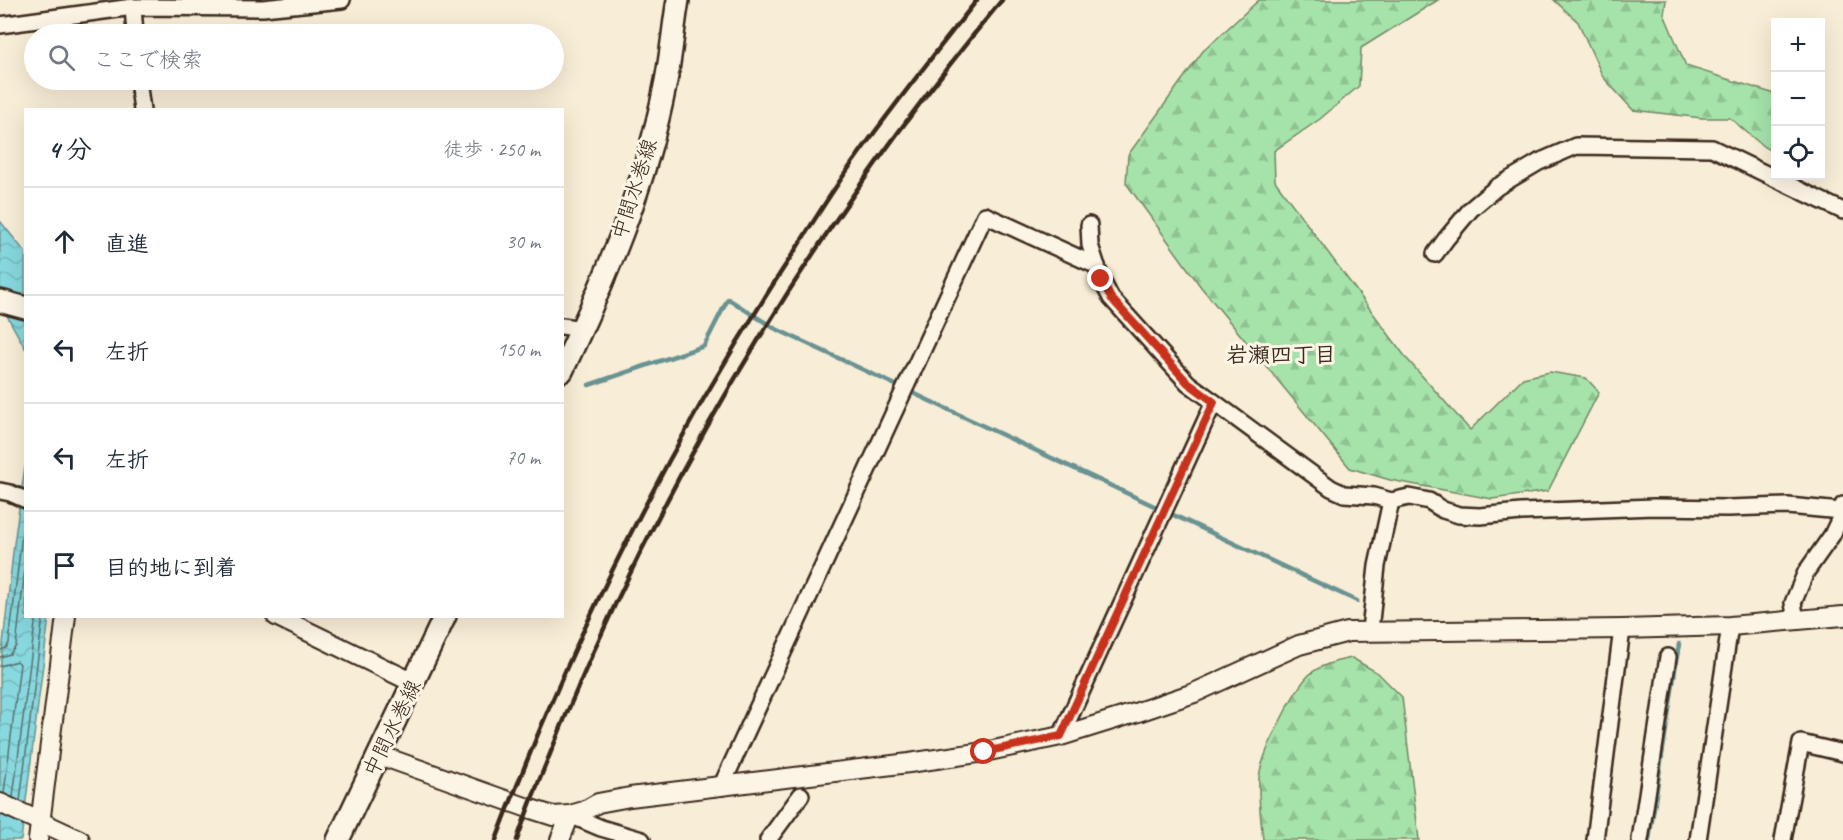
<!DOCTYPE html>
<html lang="ja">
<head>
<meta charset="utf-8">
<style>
	body { margin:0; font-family:Caveat,"Klee One",sans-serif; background:#f6f6f7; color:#1f2937 }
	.controls { position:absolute; right:18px; top:18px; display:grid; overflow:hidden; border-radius:0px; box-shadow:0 6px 24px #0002 }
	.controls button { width:54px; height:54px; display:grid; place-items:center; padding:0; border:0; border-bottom:2px solid #e0e1e3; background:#fff; color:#1f2937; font:30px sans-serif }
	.stop { position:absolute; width:18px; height:18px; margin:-14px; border:4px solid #c8321e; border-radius:50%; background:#fff }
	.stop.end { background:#c8321e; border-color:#fff; box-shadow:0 2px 6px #0008 }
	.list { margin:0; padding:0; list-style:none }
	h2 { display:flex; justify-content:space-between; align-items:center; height:78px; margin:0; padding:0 24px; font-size:26px }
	h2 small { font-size:20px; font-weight:400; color:#747a83 }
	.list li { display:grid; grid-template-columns:39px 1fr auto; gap:18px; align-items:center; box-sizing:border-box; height:108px; padding:0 24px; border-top:2px solid #e0e1e3 }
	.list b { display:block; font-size:22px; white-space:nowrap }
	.list em { font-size:20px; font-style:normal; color:#747a83 }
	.icon { flex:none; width:33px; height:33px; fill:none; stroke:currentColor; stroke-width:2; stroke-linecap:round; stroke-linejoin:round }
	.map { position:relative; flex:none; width:1843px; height:840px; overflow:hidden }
	.search { position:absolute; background:#fff; box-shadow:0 6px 24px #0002; left:24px; top:24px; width:540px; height:66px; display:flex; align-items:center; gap:15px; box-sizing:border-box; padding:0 21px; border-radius:33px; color:#747a83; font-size:22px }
	.panel { position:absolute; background:#fff; box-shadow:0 6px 24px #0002; left:24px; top:108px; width:540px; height:510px; border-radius:0px }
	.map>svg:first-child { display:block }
	.forest { fill:url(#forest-firs); stroke:#708664; stroke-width:1.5 }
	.water { fill:url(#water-waves); stroke:#699292; stroke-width:1.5 }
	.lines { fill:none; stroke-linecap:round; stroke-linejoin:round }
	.shore { stroke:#59706b; stroke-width:1.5 }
	.stream { stroke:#699292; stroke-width:4.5 }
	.minor-casing { stroke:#3b2a1e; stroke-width:20 }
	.tertiary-casing { stroke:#3b2a1e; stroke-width:22 }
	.secondary-casing { stroke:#3b2a1e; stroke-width:26 }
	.minor { stroke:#fcf5e5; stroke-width:15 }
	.tertiary { stroke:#fcf5e5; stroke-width:18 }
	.secondary { stroke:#fcf5e5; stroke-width:21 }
	.rail { stroke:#3b2a1e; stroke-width:4.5 }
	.route { stroke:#c8321e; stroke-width:8 }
	.labels { text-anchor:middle; stroke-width:6; stroke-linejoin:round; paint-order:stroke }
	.street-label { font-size:21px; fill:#3b2a1e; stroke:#fcf5e5 }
	.neighbourhood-label { font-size:22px; font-weight:bold; fill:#3b2a1e; stroke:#fcf5e5 }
</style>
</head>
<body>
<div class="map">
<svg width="1843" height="840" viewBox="0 0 1843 840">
	<defs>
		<pattern id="forest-firs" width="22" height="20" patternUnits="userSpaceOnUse" patternTransform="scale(1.5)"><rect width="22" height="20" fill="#a5e3aa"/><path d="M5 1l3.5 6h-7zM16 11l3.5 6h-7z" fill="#8fc392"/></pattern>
		<pattern id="water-waves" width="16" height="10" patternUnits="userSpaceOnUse" patternTransform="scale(1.5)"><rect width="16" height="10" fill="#87d8df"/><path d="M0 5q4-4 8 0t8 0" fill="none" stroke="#75babf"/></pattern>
	</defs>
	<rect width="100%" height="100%" fill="#f8edd6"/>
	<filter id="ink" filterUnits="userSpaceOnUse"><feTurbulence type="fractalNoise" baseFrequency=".0167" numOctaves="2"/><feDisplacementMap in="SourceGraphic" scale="12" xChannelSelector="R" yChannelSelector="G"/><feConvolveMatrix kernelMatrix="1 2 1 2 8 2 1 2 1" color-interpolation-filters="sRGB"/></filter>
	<g filter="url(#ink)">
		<g class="forest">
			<path d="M1259,0H1438L1361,48L1359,86L1320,119L1274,151L1275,181L1407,359L1470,430L1523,378L1550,372L1586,378L1599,392L1548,491L1492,499L1390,480L1350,468L1201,287L1126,183L1128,155L1203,51Z"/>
			<path d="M1554,0H1666L1664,14L1686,66L1775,94V153L1764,147L1730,118H1702L1633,110L1603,77L1578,22Z"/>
			<path d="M1352,658L1378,673L1402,697L1419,840H1263C1261,820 1258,799 1259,779C1260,757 1293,691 1309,675C1321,664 1338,661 1352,658Z"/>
		</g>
		<g class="water">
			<path d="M0,221L25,252V348L0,303Z"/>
			<path d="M25,466L26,616L49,617L21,840H0V670L14,544Z"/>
		</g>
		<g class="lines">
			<g class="shore">
				<path d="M0,650L6,648L9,643L25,509"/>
				<path d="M0,657L10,654L16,646L26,561"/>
				<path d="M0,666L17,661L20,664L4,793"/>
				<path d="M13,797L36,616"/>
				<path d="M20,801L43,616"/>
			</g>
			<g class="stream">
				<path d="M589,385L704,346L728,299L774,328L1357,601"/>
				<path d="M1649,840L1679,644"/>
			</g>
			<defs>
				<g id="minor">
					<path d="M133,7L135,34"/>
					<path d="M0,25L133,7L263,8L342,0"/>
					<path d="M138,80L142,110"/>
					<path d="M1089,225L1090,245L1101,279L1111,298L1167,360L1188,383L1331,488L1344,494L1374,496L1391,501L1409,497L1429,501L1443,510L1459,515L1480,516L1521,512L1654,507L1728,508L1788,506L1841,511"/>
					<path d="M1435,254L1446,239L1471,209L1497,187L1539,162L1576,146L1712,148L1843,211"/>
					<path d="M562,326L582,329"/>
					<path d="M0,491L10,493L26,500"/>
					<path d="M1796,620L1793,603L1806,572L1832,535L1840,518L1843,505"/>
					<path d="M1370,630L1377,566L1391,501"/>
					<path d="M1061,736L1214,402"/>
					<path d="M721,787L985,215L1097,266"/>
					<path d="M570,815L601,828L642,840"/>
					<path d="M768,840L801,795"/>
					<path d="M1595,840L1622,629"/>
					<path d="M1640,840L1668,657"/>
					<path d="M1698,840L1730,626"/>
					<path d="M1783,840L1801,743L1843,753"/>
				</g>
				<g id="tertiary">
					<path d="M276,616L414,683"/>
					<path d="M379,755L528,808L553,816L570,815L584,811L598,803L630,797L909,763L984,752L1061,736L1138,712L1194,693L1299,645L1348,632L1622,629L1730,626L1843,616"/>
					<path d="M0,803L80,840"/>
					<path d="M38,840L66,616"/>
					<path d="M560,840L570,815"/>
				</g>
				<g id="secondary">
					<path d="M0,301L26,308"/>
					<path d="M562,371C605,280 646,185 665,86C671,58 673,29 678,0"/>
					<path d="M338,840L445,616"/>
				</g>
			</defs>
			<use href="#minor" class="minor-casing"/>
			<use href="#tertiary" class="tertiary-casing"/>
			<use href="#secondary" class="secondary-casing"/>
			<use href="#minor" class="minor"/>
			<use href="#tertiary" class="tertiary"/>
			<use href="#secondary" class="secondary"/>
			<g class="rail">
				<path d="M496,840C574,632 674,434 796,249C816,217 836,185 858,155C896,102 937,51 977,0"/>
				<path d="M517,840C532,795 551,752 569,708C676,453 825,213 1002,0"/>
			</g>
		</g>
	</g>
	<g class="lines" filter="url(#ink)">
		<path class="route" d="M984,752L1061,736L1214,402L1188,383L1111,298L1101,279"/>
	</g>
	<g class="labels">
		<g class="street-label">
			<text transform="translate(634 189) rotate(-72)" y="7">中間水巻線</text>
			<text transform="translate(392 728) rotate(-64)" y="7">中間水巻線</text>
		</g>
		<g class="neighbourhood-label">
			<text x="1281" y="362">岩瀬四丁目</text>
		</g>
	</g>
</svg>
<div class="controls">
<button>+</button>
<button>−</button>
<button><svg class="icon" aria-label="locate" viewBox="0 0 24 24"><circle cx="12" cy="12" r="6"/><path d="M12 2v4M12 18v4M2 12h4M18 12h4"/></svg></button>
</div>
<div class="stop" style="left:984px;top:752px"></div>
<div class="stop end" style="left:1101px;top:279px"></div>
<div class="search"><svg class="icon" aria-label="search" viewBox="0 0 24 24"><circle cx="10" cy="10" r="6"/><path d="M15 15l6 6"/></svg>ここで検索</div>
<section class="panel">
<h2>4 分<small>徒歩 · 250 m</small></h2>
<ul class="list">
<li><svg class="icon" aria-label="ahead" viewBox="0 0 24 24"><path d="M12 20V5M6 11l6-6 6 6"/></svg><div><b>直進</b></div><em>30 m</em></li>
<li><svg class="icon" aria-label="left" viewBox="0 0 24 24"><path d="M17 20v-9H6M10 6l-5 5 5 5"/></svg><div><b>左折</b></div><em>150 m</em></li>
<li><svg class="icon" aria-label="left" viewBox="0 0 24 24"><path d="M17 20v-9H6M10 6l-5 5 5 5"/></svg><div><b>左折</b></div><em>70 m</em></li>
<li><svg class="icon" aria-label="arrive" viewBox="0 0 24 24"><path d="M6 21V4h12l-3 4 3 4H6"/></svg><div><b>目的地に到着</b></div></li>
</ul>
</section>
</div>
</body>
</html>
